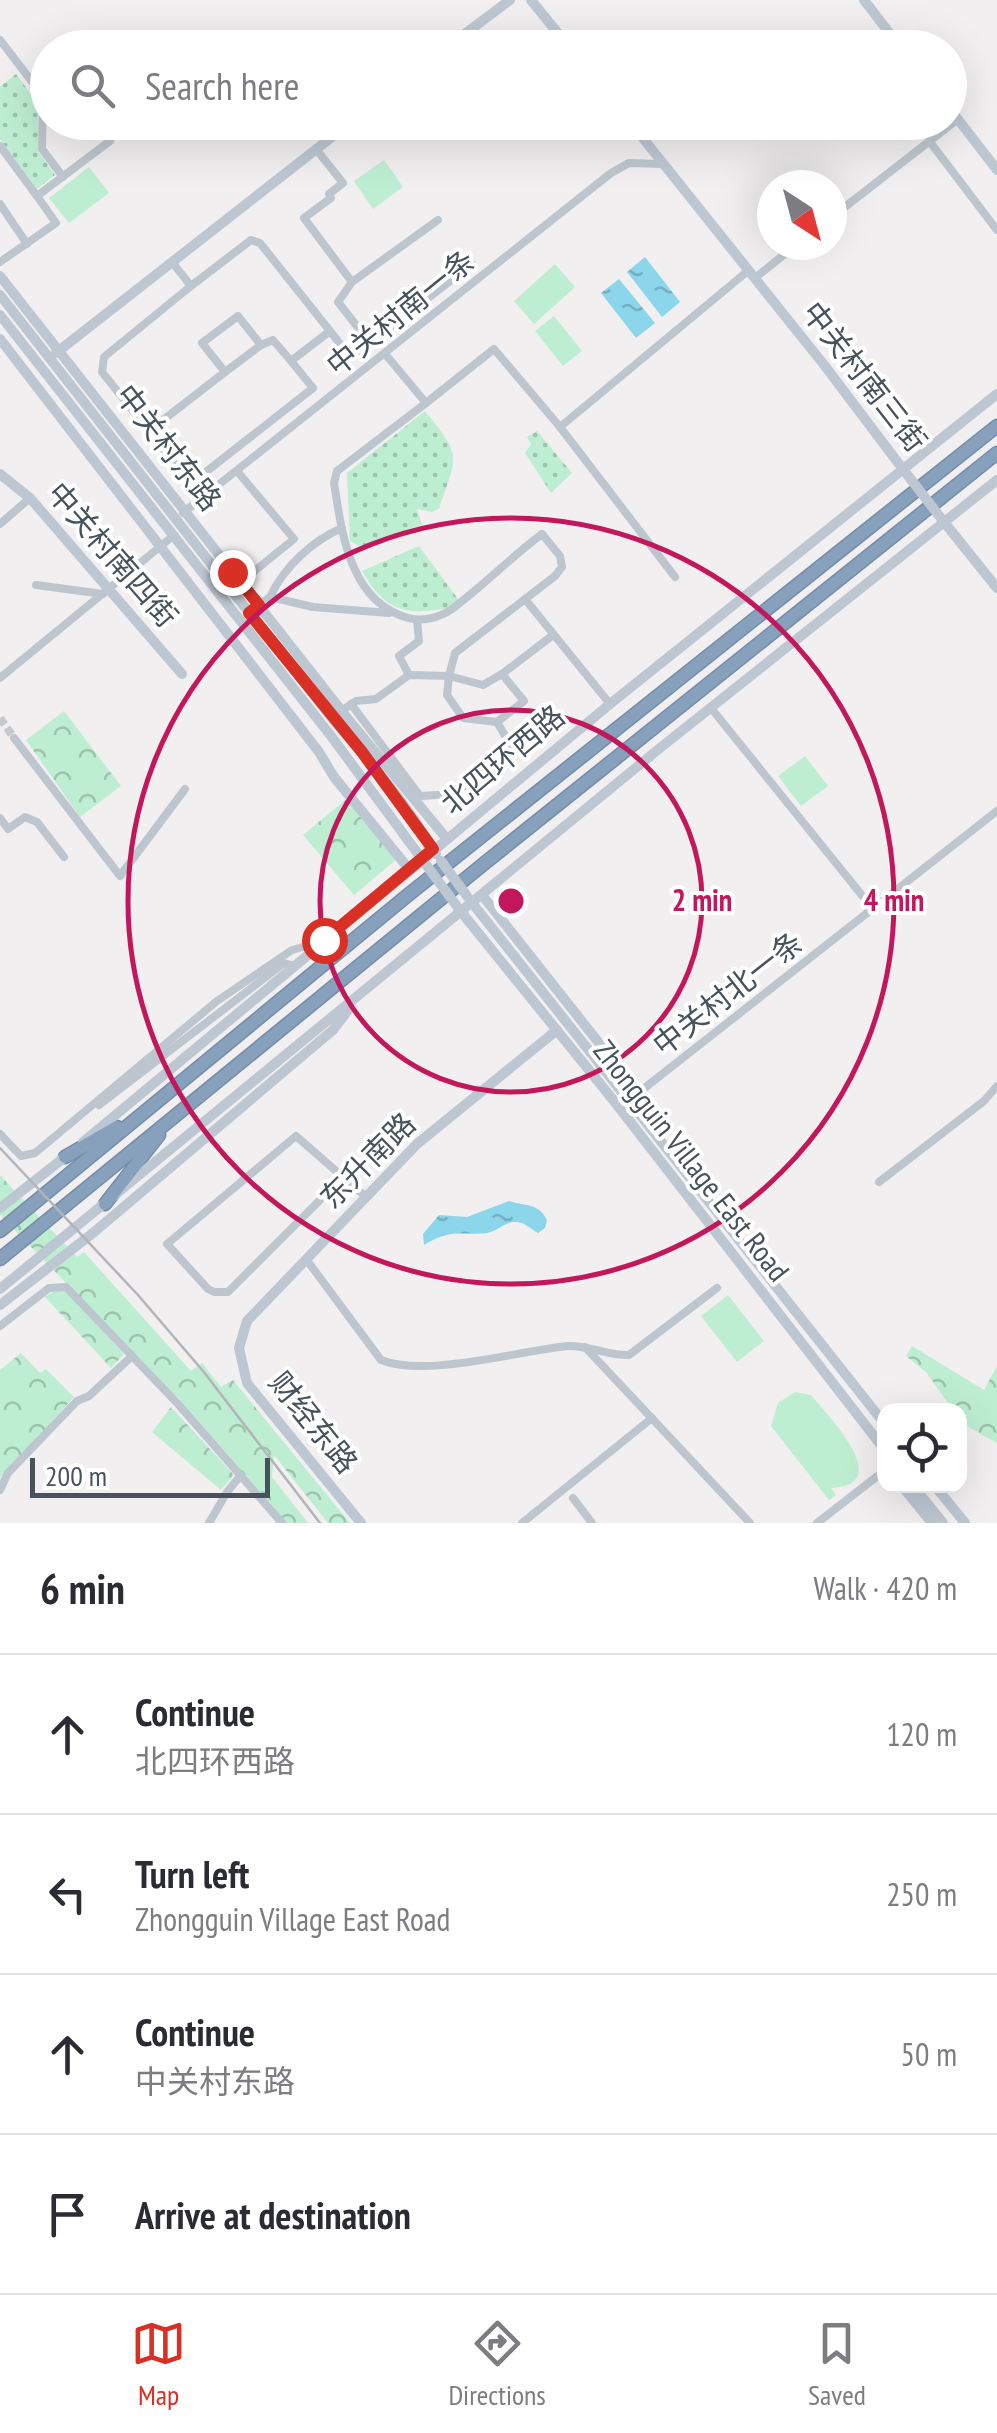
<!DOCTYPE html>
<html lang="en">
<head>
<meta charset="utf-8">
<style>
	body { margin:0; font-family:"PT Sans Narrow","Noto Sans SC",sans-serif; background:#f2f2f3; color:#2b2b33 }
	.controls { position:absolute; right:30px; bottom:30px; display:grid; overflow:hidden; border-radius:20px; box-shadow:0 10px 40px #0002 }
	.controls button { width:90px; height:90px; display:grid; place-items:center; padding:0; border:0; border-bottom:2px solid #e1e1e2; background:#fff; color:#2b2b33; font:50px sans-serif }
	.compass { position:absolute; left:757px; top:170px; width:90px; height:90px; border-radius:50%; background:#fff; box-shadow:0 10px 40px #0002; rotate:144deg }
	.scale { position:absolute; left:30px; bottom:25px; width:240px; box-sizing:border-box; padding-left:10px; border:5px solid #47525c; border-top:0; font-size:28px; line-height:35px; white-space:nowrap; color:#47525c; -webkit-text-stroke:8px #fff; paint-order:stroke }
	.stop { position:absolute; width:30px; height:30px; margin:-22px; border:8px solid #d93025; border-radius:50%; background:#fff }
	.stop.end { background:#d93025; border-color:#fff; box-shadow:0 2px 10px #0008 }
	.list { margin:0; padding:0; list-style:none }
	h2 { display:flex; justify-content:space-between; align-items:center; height:130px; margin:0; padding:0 40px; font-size:42px }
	h2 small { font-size:32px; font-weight:400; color:#7c7c81 }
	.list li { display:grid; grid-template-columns:65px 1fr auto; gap:30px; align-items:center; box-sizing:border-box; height:160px; padding:0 40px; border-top:2px solid #e1e1e2 }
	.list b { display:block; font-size:38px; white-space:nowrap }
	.list p { margin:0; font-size:32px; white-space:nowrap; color:#7c7c81 }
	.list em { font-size:32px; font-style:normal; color:#7c7c81 }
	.icon { flex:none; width:55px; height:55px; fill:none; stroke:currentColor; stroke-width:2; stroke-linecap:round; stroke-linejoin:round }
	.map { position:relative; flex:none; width:997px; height:1523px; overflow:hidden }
	.search { position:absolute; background:#fff; box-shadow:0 10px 40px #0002; left:30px; right:30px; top:30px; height:110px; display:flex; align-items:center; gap:25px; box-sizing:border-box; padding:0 35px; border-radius:55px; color:#7c7c81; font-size:38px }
	.sheet { height:770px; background:#fff }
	nav { display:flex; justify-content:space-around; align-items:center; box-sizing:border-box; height:140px; border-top:2px solid #e1e1e2; background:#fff; font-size:28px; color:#7c7c81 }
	nav a { display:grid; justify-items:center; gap:5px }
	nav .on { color:#d93025 }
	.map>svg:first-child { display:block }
	.grass { fill:url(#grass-dots) }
	.forest { fill:url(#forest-crowns) }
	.pitch { fill:#beeed1 }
	.water { fill:url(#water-ripples) }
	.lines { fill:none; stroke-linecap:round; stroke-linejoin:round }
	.street-tunnel { stroke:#c6c8ca; stroke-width:8; stroke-dasharray:8 4; stroke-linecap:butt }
	.highway-casing { stroke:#728ca9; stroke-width:15 }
	.street { stroke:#bdc6ce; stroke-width:8 }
	.secondary { stroke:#bdc7d2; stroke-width:10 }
	.highway { stroke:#87a1bd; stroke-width:12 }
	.rail { stroke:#b1b4b9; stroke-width:2.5 }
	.secondary-bridge { stroke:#bdc7d2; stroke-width:10 }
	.route { stroke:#d93025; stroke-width:12 }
	.ring { fill:none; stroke:#c2185b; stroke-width:5 }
	.labels { text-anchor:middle; stroke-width:8; stroke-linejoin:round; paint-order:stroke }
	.street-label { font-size:30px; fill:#47525c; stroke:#fff }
	.centre { fill:#c2185b; stroke:#fff; stroke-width:5 }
	.ring-label { font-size:30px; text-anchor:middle; font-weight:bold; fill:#c2185b; stroke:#fff; stroke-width:8; stroke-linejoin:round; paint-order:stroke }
</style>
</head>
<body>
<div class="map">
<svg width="997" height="1523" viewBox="0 0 997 1523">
	<defs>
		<pattern id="grass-dots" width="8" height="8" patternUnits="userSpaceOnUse" patternTransform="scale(2.5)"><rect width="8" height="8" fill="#beeed1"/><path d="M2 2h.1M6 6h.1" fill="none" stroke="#9cc3ad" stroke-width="1.8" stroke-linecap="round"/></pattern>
		<pattern id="forest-crowns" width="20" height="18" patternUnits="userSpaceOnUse" patternTransform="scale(2.5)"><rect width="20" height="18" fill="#beeed1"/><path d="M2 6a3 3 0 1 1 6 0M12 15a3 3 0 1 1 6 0" fill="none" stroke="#9cc3ad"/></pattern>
		<pattern id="water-ripples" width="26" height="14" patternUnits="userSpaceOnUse" patternTransform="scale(2.5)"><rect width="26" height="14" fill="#8bd6eb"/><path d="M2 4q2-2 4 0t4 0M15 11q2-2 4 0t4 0" fill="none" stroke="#73b0c2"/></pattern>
	</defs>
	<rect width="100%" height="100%" fill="#f1efef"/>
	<g class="grass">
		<path d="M16,74L38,104V151L55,175L37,189L0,139V87Z"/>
		<path d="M425,411C462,457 458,453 439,509L432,512L417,509L422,525L361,547L350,541L347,473Z"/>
		<path d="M537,431L572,473L551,493L525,453L531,444L527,437Z"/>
		<path d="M419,546L461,603L459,606C411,615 388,617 362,571Z"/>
	</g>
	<g class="forest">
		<path d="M64,711L121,786L80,817L26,740Z"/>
		<path d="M349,797L397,859L354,895L303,835Z"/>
		<path d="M0,1175L77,1257L84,1252L191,1371L202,1363L221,1387L233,1380L350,1523H328L274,1455L272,1477L308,1523H287L180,1400L0,1215Z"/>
		<path d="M56,1290L67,1291L124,1354L111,1368L45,1297Z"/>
		<path d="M912,1346L984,1390L997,1366V1443L963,1424L960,1410H953L926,1372L906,1356Z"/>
		<path d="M21,1353L40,1373L46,1369L74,1397L0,1478V1370Z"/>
		<path d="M171,1407L234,1475L221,1490L152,1432Z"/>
	</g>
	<g class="pitch">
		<path d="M384,160L403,187L373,209L354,181Z"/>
		<path d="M89,167L109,193L69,223L49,198Z"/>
		<path d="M555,264L575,287L534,324L514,301Z"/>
		<path d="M554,316L582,351L563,366L535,331Z"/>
		<path d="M805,756L828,786L801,806L778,776Z"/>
		<path d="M728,1295L764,1341L737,1362L701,1316Z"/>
		<path d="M795,1392L811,1395C827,1415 897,1485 831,1488L836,1495L829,1500L771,1426L778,1403Z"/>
	</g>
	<g class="water">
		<path d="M645,257L680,302L662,317L627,272Z"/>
		<path d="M619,279L655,323L636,338L601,293Z"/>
		<path d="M509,1201C524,1206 539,1203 547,1220L545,1228L538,1233C531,1229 525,1223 517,1222C505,1221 498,1231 487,1233C458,1236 453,1228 424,1245L423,1234L439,1215L467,1217Z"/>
	</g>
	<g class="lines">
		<path class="street-tunnel" d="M0,718L14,738"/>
		<defs>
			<g id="highway">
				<path d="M65,1157L117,1127"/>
				<path d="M105,1204L159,1135"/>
				<path d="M0,1231L408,895L997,426"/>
				<path d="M0,1259L486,862L997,453"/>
			</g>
		</defs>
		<use href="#highway" class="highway-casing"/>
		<g class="street">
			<path d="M0,40L43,96L42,149L63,177"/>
			<path d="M930,142L997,230"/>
			<path d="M0,146L37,196"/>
			<path d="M316,149L343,183L329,194L331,198L304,218L352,282"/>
			<path d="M0,204L27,244"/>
			<path d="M832,217L958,119"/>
			<path d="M0,262L56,223L37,196L110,141"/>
			<path d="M172,262L191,286L251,240L260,243L330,331"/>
			<path d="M755,278L796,245"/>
			<path d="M191,286L104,357L102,372L149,431L225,372L202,343L238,316L261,345L273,340L291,361"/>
			<path d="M370,343L472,264"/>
			<path d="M365,350L370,343L338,302L352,282L438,220"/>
			<path d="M386,355L426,403L494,349L560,427L749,270"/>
			<path d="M225,372L261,345"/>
			<path d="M560,427L675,577"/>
			<path d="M149,431L183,474L202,475L313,388L291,361L330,331L351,358L365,350"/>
			<path d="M237,471L294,539L241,582"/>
			<path d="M183,513L611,173L629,163L662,164"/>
			<path d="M0,524L30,498"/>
			<path d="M36,585L103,594"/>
			<path d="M270,597C284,567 312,541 342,528"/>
			<path d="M525,599L610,704"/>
			<path d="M255,608L270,597L313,607L389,613"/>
			<path d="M409,675L399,656L419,641L417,620"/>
			<path d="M0,678L173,536"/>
			<path d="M351,704L420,796L454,794L513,749L497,722L524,701L502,674L553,635"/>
			<path d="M711,708L873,909"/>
			<path d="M341,711L356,701L376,699L409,675L449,676L455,653L555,576L562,567L560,556L542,534C511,557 483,586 452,609C439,618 422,622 408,618C350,602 342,534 334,483L337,471L426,403"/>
			<path d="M497,722L463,718L447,695L449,676L483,685L502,674"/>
			<path d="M14,738L120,876L185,789"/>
			<path d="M0,818L8,829L25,817L37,822L64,857"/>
			<path d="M628,1101L997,811"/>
			<path d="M99,1105L284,963L295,966"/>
			<path d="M0,1134L21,1156L35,1153L217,1001L292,950L324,941"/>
			<path d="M343,1177L228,1292H214L208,1289L167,1244L296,1136L366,1197"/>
			<path d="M879,1182L984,1101L997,1086"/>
			<path d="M306,1259L381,1360C426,1378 517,1351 568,1346C589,1345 609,1356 629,1355L717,1288"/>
			<path d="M0,1326L49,1288L66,1287L178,1404L282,1523"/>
			<path d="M585,1347L750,1523"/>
			<path d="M0,1490L8,1473L77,1401L89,1396L132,1356"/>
			<path d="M573,1498L592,1523"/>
			<path d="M209,1523L227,1492L241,1475"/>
			<path d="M522,1523L652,1418"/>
			<path d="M817,1523L884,1471"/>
		</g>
		<g class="secondary">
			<path d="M531,0L570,48"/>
			<path d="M864,0L901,48"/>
			<path d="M446,48L510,0"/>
			<path d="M950,109L997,170"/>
			<path d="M630,122L825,366L902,468"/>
			<path d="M0,276L352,724L447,839"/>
			<path d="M0,295L335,722C372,763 408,806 436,854"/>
			<path d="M0,315L331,736L430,870"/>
			<path d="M0,339L319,752L334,777L409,869"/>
			<path d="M56,353L351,122"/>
			<path d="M0,474L30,498L182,674"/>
			<path d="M944,522L997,588"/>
			<path d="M482,895L629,1081L628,1100"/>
			<path d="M469,899L884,1423"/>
			<path d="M458,908L614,1101L884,1449"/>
			<path d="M83,1142L610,704L997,394"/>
			<path d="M0,1208L70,1153"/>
			<path d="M0,1289L660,748L997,480"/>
			<path d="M0,1305L93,1233L333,1030L349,1009"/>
			<path d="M902,1486L932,1523"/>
			<path d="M913,1486L943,1523"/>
			<path d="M935,1486L965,1523"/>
			<path d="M361,1523L247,1383L239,1348L247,1321L417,1144L557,1030"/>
		</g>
		<use href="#highway" class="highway"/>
		<path class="rail" d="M0,1148L138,1295L203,1371L320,1523"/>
		<g class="secondary-bridge">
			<path d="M902,468L944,522"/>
			<path d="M441,861L467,896"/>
			<path d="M430,870L456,905"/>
		</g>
	</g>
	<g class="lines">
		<path class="route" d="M232,572L259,605L249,613L362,752L433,849L324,940"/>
	</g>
	<g class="ring">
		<circle cx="511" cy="901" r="191"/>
		<circle cx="511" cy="901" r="383"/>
	</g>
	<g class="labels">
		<g class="street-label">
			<text transform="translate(401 313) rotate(-39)" y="10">中关村南一条</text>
			<text transform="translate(864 377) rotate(52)" y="10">中关村南三街</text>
			<text transform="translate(168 448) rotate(52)" y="10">中关村东路</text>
			<text transform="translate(112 555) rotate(49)" y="10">中关村南四街</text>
			<text transform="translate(503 760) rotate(-40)" y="10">北四环西路</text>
			<text transform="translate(728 994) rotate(-38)" y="10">中关村北一条</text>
			<text transform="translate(368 1161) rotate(-45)" y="10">东升南路</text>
			<text transform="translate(691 1161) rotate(52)" y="10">Zhongguin Village East Road</text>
			<text transform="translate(313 1423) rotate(51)" y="10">财经东路</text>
		</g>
	</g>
	<circle cx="511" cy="901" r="15" class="centre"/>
	<g class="ring-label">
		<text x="702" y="911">2 min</text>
		<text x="894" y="911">4 min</text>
	</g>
</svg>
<div class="controls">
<button><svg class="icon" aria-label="locate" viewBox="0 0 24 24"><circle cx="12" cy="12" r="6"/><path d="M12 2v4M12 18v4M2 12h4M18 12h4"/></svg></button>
</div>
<svg class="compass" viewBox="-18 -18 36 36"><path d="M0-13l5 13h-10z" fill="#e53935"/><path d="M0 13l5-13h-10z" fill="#7c7c81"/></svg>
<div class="scale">200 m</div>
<div class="stop" style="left:324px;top:940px"></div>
<div class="stop end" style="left:232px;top:572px"></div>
<div class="search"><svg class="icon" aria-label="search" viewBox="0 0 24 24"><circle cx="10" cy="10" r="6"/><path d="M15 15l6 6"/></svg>Search here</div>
</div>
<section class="sheet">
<h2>6 min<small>Walk · 420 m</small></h2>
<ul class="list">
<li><svg class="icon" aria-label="ahead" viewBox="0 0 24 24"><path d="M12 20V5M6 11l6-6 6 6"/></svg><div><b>Continue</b><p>北四环西路</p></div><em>120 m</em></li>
<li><svg class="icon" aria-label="left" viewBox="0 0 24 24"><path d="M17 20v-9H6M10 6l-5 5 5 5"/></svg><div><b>Turn left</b><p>Zhongguin Village East Road</p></div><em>250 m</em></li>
<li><svg class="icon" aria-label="ahead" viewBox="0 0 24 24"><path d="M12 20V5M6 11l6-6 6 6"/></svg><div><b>Continue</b><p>中关村东路</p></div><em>50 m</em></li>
<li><svg class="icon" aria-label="arrive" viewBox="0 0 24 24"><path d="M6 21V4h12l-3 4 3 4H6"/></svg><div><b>Arrive at destination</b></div></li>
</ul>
</section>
<nav>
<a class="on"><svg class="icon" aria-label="map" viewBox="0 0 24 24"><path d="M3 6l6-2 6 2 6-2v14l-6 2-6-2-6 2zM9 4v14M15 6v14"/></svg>Map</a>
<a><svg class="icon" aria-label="directions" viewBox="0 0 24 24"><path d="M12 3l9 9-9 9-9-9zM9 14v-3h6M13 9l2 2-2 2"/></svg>Directions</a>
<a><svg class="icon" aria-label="saved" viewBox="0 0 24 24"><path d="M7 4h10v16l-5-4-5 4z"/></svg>Saved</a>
</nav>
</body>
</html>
